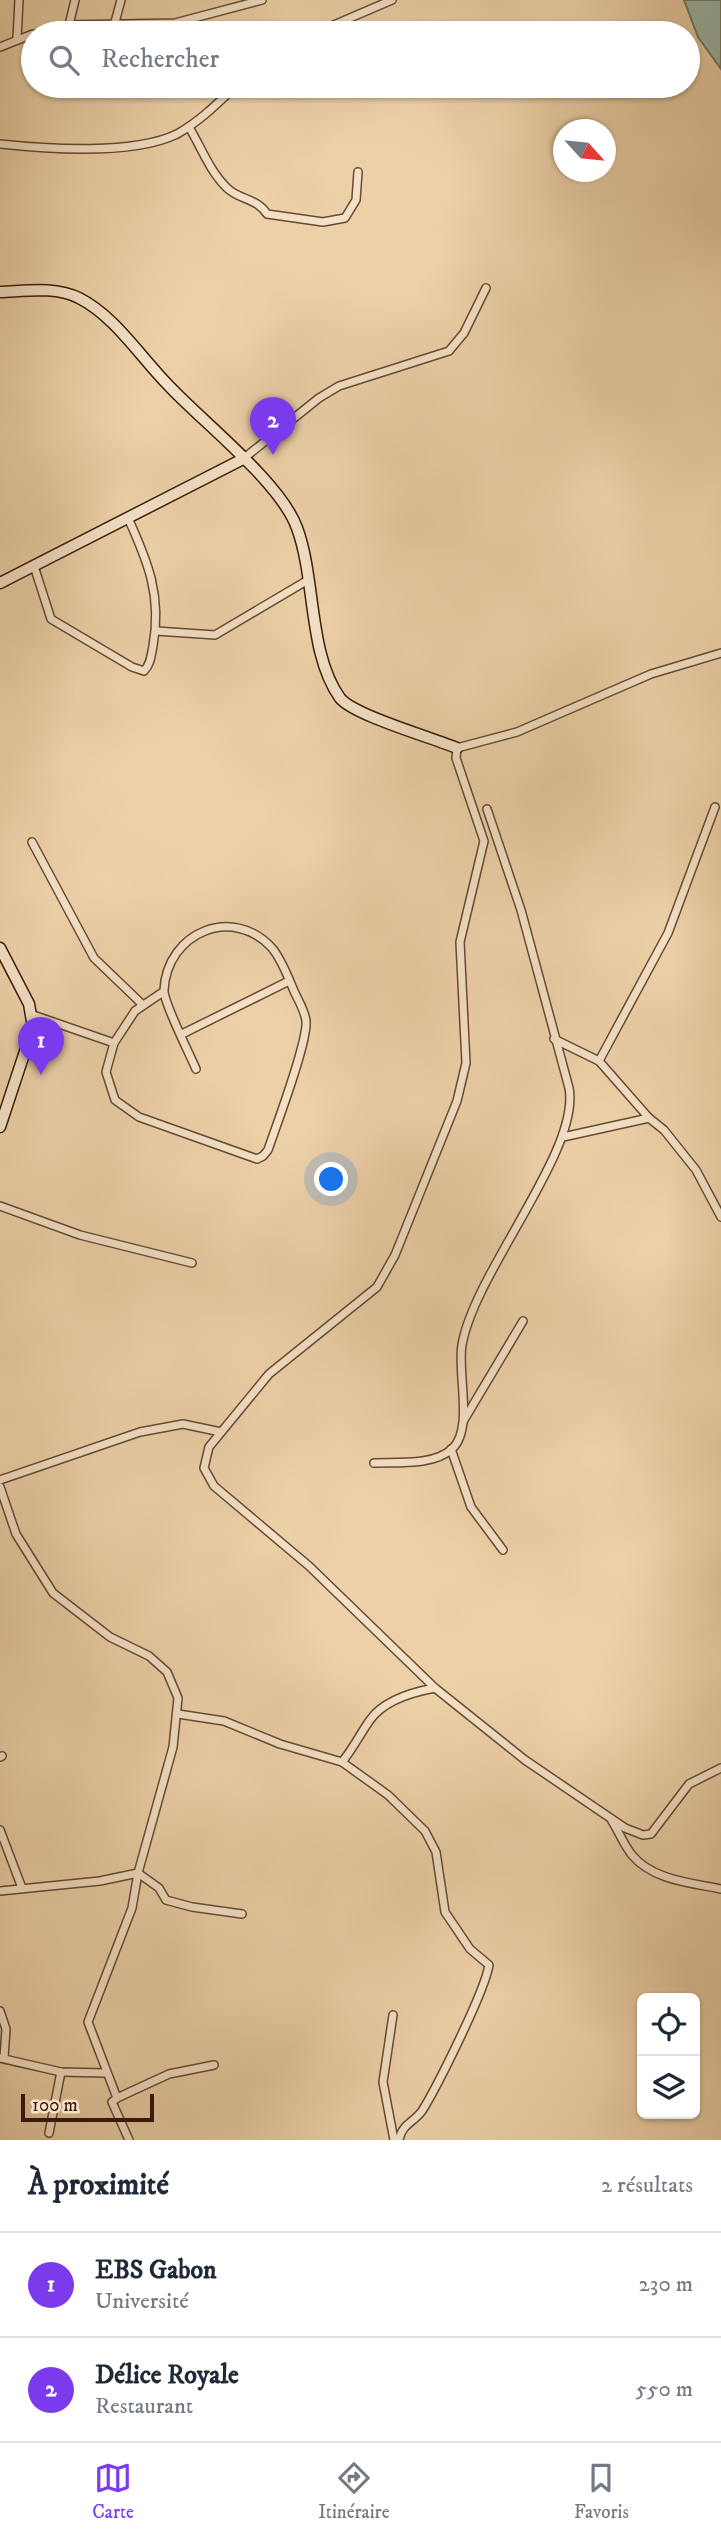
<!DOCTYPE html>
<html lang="fr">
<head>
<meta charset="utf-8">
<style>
	body { margin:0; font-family:"IM FELL DW Pica",serif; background:#f2f2f3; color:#1f2937 }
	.controls { position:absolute; right:21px; bottom:21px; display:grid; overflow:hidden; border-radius:10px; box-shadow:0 2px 5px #0004 }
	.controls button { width:63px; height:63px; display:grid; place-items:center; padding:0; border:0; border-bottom:2px solid #e0e1e3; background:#fff; color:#1f2937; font:35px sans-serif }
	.compass { position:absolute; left:553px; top:119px; width:63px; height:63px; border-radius:50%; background:#fff; box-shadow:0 2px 5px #0004; rotate:117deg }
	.scale { position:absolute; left:21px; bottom:18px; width:133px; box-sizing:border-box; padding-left:7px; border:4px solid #3a1d09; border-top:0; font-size:19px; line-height:24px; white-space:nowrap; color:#3a1d09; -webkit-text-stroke:5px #f3e0c6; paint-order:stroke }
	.you { position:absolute; left:332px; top:1180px; width:24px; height:24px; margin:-18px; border:5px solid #fff; border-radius:50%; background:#1a73e8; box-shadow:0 0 0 10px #1a73e833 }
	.badge { display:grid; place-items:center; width:46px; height:46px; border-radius:50%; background:#7c3aed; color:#fff; font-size:23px; font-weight:700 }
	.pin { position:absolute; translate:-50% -58px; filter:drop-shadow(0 2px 4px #0008) }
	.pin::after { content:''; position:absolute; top:37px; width:24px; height:21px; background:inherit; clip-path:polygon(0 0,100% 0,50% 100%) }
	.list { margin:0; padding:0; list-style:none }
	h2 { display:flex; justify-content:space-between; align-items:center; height:91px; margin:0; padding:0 28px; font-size:30px }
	h2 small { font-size:23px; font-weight:400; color:#747a83 }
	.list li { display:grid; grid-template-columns:46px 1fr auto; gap:21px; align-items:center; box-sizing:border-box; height:105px; padding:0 28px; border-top:2px solid #e0e1e3 }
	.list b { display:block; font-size:26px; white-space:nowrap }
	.list p { margin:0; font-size:23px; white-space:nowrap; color:#747a83 }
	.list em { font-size:23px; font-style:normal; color:#747a83 }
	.icon { flex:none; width:38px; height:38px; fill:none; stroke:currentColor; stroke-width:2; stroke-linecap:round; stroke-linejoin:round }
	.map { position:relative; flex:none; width:721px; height:2140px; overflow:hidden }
	.search { position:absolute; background:#fff; box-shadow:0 2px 5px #0004; left:21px; right:21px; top:21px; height:77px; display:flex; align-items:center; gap:18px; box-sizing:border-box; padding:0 24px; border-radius:38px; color:#747a83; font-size:26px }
	.sheet { height:301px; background:#fff }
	nav { display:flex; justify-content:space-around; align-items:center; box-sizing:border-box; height:98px; border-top:2px solid #e0e1e3; background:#fff; font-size:19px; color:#747a83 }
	nav a { display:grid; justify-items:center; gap:4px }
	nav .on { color:#7c3aed }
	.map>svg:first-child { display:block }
	.water { fill:#99b7a9; stroke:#737969; stroke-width:2 }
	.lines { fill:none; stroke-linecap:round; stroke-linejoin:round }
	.street-casing { stroke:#664a31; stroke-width:10 }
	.secondary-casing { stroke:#3a1d09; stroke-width:13 }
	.street { stroke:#f3e0c6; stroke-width:7 }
	.secondary { stroke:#f3e0c6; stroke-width:10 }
</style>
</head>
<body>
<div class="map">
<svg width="721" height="2140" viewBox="0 0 721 2140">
	<rect width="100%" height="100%" fill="#ecd0a8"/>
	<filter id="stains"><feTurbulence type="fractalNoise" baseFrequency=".00286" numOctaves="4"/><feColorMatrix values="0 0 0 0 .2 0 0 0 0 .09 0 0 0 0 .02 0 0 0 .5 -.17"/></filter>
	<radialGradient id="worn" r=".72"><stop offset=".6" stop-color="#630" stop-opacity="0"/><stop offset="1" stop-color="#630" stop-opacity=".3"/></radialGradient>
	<path class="water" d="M684,0H721V69L698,37Z"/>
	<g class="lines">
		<defs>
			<g id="street">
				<path d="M69,25L75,0"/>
				<path d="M114,26L121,0"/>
				<path d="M38,33L69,25L175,23L262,0"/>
				<path d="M315,33L392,0"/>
				<path d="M17,38L19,0"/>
				<path d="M0,47L33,34"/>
				<path d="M189,127C201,147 209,170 227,188C239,200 257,198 267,214L323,222L345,218L356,200L358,172"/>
				<path d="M0,144C47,149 134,155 177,134C199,122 218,103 236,86"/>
				<path d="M243,459L319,398L339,386L449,351L464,333L486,288"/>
				<path d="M34,566L51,619L132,667L144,671C151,664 151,655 153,646C162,596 148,562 128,518"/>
				<path d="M156,631L215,635L308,580"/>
				<path d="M721,653L651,674L517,732L457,748L456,758L484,841L460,942L466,1063L457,1101L395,1255L377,1287L269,1374L209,1447L204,1468L214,1486L309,1566L435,1688L525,1760L625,1828L643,1835L651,1834L689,1784L721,1768"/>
				<path d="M32,842L94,958L143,1005"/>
				<path d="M163,992L135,1011L114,1043L106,1072L115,1100L139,1117L257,1159L263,1156L268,1150C276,1126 308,1042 306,1021C305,1011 298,1000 294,991C288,977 282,960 272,948C233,905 167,932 164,990C163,1001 190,1055 196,1069"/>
				<path d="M33,1015L114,1043"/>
				<path d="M182,1034L289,981"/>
				<path d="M554,1039L599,1061L649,1118L664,1130L696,1170L721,1217"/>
				<path d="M599,1061L668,933L715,807"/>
				<path d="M563,1137L649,1118"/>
				<path d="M0,1206L80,1235L192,1263"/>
				<path d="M464,1420L523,1321"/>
				<path d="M451,1449L471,1507L503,1550"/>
				<path d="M374,1463C397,1462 433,1466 452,1449C474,1429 457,1373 462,1345C474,1273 581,1150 569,1088L521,910L487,809"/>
				<path d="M0,1480L140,1432L183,1424L221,1432"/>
				<path d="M0,1487L16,1534L53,1593L110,1637L149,1656L167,1672L178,1698L173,1747L138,1873L132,1908L88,2022L117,2098L112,2102L129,2140"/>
				<path d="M178,1714L224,1721L280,1744L342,1762L388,1795L425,1831L436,1852L445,1912L470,1949L489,1965C485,1991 437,2087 422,2111C413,2123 402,2124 399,2140"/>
				<path d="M0,1757L2,1756"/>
				<path d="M342,1762C353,1749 360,1734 370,1720C384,1700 413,1692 435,1688"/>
				<path d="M612,1821C619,1832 624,1845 632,1855C652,1880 692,1883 721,1889"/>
				<path d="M0,1830L22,1888"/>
				<path d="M0,1891L100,1881L138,1873L159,1888L166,1900L192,1907L242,1914"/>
				<path d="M0,2011L6,2029L4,2058"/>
				<path d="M393,2015L383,2082L394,2140"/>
				<path d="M0,2058L61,2072L105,2073"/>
				<path d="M117,2098L169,2074L214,2065"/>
				<path d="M49,2133L61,2072"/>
			</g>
			<g id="secondary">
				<path d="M0,292C26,291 55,286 79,298C115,316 141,358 170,387C204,423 281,483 297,528C316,579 308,654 340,698C353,715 433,738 457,748"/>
				<path d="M0,583L243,459"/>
				<path d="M0,948L29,1004L33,1027L0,1127"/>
			</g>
		</defs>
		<use href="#street" class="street-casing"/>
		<use href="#secondary" class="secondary-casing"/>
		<use href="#street" class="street"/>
		<use href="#secondary" class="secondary"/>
	</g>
	<rect width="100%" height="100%" filter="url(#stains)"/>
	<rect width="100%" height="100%" fill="url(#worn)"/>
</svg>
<div class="controls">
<button><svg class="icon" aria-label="locate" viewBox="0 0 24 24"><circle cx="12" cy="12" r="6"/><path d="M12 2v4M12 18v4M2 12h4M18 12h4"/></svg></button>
<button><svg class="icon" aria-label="layers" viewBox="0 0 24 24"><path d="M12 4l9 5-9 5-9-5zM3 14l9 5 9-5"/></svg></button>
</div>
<svg class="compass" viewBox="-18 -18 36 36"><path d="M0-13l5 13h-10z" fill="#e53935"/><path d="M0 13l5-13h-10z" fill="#747a83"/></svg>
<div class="scale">100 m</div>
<div class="you"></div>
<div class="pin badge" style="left:41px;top:1075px">1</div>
<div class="pin badge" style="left:273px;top:455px">2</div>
<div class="search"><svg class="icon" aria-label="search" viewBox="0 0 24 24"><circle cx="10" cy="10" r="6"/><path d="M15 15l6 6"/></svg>Rechercher</div>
</div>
<section class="sheet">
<h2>À proximité<small>2 résultats</small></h2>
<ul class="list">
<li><span class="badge">1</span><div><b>EBS Gabon</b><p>Université</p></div><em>230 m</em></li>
<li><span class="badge">2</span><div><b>Délice Royale</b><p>Restaurant</p></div><em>550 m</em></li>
</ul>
</section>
<nav>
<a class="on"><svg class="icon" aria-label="map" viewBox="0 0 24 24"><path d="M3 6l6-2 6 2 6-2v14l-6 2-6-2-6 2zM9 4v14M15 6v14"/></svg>Carte</a>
<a><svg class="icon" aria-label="directions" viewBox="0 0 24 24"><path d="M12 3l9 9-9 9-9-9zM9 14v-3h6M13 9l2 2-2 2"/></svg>Itinéraire</a>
<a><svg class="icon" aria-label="saved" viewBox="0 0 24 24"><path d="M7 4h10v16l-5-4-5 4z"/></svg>Favoris</a>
</nav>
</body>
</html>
